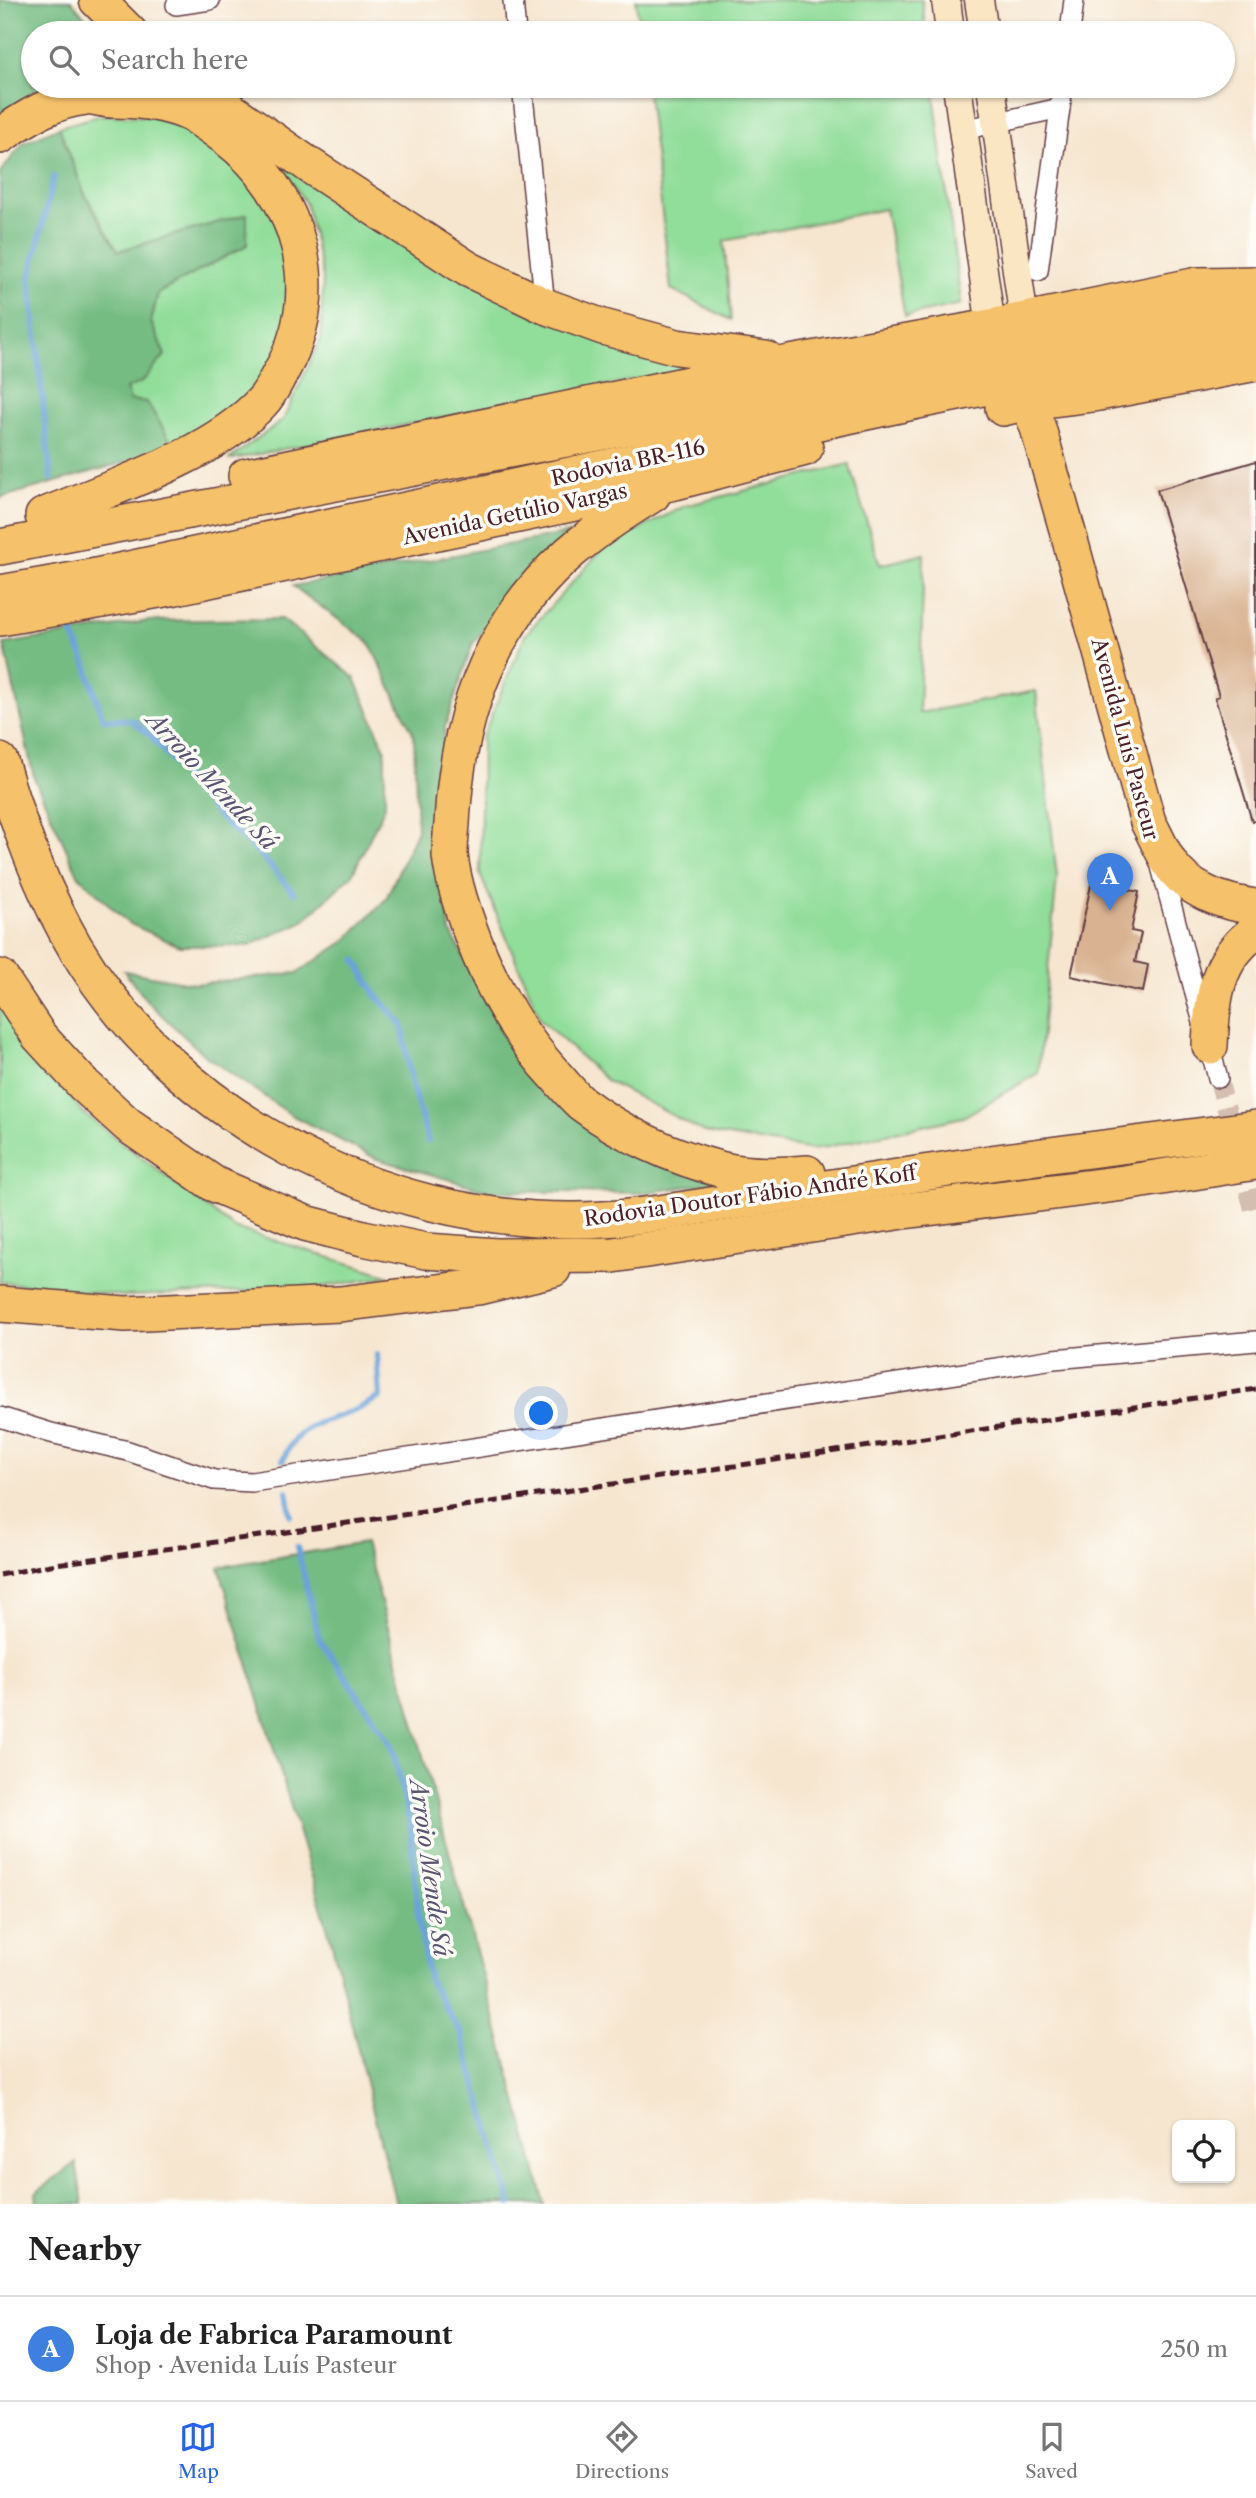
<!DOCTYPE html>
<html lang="en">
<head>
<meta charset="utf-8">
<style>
	body { margin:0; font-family:"Libre Caslon Text",serif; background:#f2f2f2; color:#222 }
	.controls { position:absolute; right:21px; bottom:21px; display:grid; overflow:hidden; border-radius:10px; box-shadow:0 2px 5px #0004 }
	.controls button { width:63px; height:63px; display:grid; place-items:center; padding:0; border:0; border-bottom:2px solid #e0e0e0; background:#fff; color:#222; font:35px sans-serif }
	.you { position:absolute; left:542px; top:1414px; width:24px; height:24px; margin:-18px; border:5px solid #fff; border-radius:50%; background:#1a73e8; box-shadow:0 0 0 10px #1a73e833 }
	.badge { display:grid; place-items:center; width:46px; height:46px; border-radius:50%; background:#2563eb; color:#fff; font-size:23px; font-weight:700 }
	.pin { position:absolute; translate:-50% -58px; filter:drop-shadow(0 2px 4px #0008) }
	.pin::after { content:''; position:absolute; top:37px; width:24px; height:21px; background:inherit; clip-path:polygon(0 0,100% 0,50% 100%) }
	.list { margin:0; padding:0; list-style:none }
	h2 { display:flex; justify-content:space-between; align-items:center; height:91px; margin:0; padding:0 28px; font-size:30px }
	h2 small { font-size:23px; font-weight:400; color:#767676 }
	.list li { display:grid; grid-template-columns:46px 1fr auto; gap:21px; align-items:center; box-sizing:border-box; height:105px; padding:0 28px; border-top:2px solid #e0e0e0 }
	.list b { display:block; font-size:26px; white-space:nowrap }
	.list p { margin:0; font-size:23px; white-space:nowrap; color:#767676 }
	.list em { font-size:23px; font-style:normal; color:#767676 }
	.icon { flex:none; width:38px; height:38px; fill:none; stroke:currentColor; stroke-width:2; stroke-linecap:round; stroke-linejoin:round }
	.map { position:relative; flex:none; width:1256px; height:2204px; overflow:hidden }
	.search { position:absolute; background:#fff; box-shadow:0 2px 5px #0004; left:21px; right:21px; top:21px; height:77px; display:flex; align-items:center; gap:18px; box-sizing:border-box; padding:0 24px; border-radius:38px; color:#767676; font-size:26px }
	.sheet { height:196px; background:#fff }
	nav { display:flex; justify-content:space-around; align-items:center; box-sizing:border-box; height:98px; border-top:2px solid #e0e0e0; background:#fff; font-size:19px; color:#767676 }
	nav a { display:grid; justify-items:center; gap:4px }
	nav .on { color:#2563eb }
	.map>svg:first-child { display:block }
	.green { fill:#91dd9a; stroke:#6e7e62; stroke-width:2 }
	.forest { fill:#74bc82; stroke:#5f6e56; stroke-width:2 }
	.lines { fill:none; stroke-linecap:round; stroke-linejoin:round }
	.stream { stroke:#6ca3da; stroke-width:6 }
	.building { fill:#d9b291 }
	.street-tunnel { stroke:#d4beaf; stroke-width:19; stroke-dasharray:19 10; stroke-linecap:butt }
	.street-casing { stroke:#643d44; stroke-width:22 }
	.secondary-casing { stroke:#643d44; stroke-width:31 }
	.highway-casing { stroke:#643d44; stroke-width:38 }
	.street { stroke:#fff; stroke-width:19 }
	.secondary { stroke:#fbe6c4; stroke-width:28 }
	.highway { stroke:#f5c16b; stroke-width:35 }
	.rail { stroke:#4a1f2b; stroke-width:5; stroke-dasharray:10 5; stroke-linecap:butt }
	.labels { text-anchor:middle; stroke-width:7; stroke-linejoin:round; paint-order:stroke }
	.street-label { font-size:21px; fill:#4a1f2b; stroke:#fdfcf7 }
	.water-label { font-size:23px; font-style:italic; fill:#585471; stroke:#fdfcf7 }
</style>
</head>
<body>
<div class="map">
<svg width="1256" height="2204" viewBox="0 0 1256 2204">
	<rect width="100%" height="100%" fill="#fdfcf7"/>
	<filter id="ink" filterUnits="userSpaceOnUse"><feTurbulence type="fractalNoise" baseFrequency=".0143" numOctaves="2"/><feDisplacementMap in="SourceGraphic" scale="14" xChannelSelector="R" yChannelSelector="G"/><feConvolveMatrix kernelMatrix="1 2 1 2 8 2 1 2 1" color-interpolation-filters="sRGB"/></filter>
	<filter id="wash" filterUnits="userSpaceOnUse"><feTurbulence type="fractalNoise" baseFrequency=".00686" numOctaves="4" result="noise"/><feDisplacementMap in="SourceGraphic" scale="28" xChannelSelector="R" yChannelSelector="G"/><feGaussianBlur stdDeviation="1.57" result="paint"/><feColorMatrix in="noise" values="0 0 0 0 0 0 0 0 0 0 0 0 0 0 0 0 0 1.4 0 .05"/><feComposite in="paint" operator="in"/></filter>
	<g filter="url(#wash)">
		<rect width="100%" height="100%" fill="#f6e6d0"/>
		<g class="green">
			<path d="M636,0H922L926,33H640Z"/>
			<path d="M647,86H933L961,304L905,316L885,209L724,241L731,320L671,289Z"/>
			<path d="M102,115L154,117L202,136L243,170L270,209L289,257L286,321L273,362L246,402L175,448L129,400L126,388L151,322L158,293L247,245V214L118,251L85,195L59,127Z"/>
			<path d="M280,163L694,368L228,460L283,420L321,339L323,277L306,204Z"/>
			<path d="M849,464L880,565L924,554L919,713L1036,691L1057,877L1038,1073L963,1117L813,1150L704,1132L607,1081L541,1020L480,874L482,738L525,635L604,547L685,506Z"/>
			<path d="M0,1005L83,1113L234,1228L390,1276L307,1289L125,1296L0,1282Z"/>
		</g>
		<g class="forest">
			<path d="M0,0H71L98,33H33V86H79L0,122Z"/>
			<path d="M59,127L85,195L118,251L247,214V245L158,293L151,322L165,355L142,382L126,389L130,400L147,402L175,448L0,498V173L23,143Z"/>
			<path d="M569,533L473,643L445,727L437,831L450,931L506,1038L719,1182L641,1193L489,1191L377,1159L293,1116L204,1055L148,1002L124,971L195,984L297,973L344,942L386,899L417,830L414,735L369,642L293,586Z"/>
			<path d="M282,619L355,678L385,749V806L352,875L302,922L248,946H179L128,923L78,875L34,778L4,644L149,621Z"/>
			<path d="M365,1543L545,2204H396L331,1940L219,1567Z"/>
			<path d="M76,2162L83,2204H37L36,2193Z"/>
		</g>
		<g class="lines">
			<g class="stream">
				<path d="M51,479L30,278L54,177"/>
				<path d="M71,631L85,661L103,719L132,720L151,736L219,817L259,853L294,893"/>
				<path d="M356,960L376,995L402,1024L411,1081L428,1141"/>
				<path d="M283,1460C298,1422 323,1423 356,1410C364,1406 372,1401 380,1397L377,1355"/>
				<path d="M287,1491L291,1515"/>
				<path d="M297,1547L319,1638L392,1745L411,1827L418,1916L429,1980L462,2036L511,2204"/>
			</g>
		</g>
		<g id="blocks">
			<g class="building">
				<path d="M1256,461V821H1252L1215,698L1219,696L1157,490Z"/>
				<path d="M1097,858L1129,866L1125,889L1139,892L1131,931L1141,933L1135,962L1148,965L1143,992L1071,976Z"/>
			</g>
		</g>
	</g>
	<g filter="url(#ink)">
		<use href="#blocks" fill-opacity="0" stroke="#643d44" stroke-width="2"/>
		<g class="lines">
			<path class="street-tunnel" d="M1218,1078L1256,1218"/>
			<defs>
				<g id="street">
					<path d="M513,0L516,33"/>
					<path d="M176,5L210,0"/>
					<path d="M1070,33L1074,0"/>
					<path d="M522,86L545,306"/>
					<path d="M963,130L1060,108"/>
					<path d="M1038,271L1063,86"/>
					<path d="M1160,863L1218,1078"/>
					<path d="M0,1417L51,1433L128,1451L214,1480L252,1482L1054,1359L1256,1341"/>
				</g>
				<g id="secondary">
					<path d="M946,0L950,33"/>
					<path d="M979,0L984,33"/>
					<path d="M957,86L991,327"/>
					<path d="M991,86L1024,320"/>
				</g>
				<g id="highway">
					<path d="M97,0L130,33"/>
					<path d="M196,86L309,165L468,269L545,306L603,327L677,347L766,359"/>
					<path d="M0,136C25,118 54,100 86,97C94,96 103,100 112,100C134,100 154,101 175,108C193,113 210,126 225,137C300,193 329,293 279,375C274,384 269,395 262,402C211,457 112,487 43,516"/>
					<path d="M1028,402L1038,428L1068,533L1148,822C1155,835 1161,849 1169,862C1187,891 1224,903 1256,907"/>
					<path d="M1003,408L1028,402L1093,394L1256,363"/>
					<path d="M246,476L790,363L991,327L1198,285L1256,284"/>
					<path d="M653,494C591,532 542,567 504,632C470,689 455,758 452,824C451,834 450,845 450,855C453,885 469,929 480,956C499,1001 523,1040 556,1076C564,1085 572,1095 581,1103C622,1134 673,1157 723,1170C747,1176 783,1175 807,1173"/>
					<path d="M0,547L913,373L1256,301"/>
					<path d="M0,593L91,577L923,400L1256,333"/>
					<path d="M0,618L176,587L675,482L805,448"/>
					<path d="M0,761C18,825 41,889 75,947C177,1119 379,1222 576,1220C623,1220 671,1211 717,1204C786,1194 855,1184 923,1173C1034,1155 1145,1144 1256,1128"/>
					<path d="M0,977L39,1036L83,1084L128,1125L214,1184L305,1223L363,1238L426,1251L497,1256L613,1255L904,1211L1124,1183L1256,1162"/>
					<path d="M1210,1046C1212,1001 1215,959 1256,931"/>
					<path d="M0,1304L125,1314L340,1304L478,1287L553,1269"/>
				</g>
			</defs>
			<use href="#street" class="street-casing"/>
			<use href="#secondary" class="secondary-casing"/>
			<use href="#highway" class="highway-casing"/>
			<use href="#street" class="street"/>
			<use href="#secondary" class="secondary"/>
			<use href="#highway" class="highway"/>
			<path class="rail" d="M0,1575L56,1564L260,1536L1256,1389"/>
		</g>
	</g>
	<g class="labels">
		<g class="street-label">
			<text transform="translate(628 463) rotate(-12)" y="7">Rodovia BR-116</text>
			<text transform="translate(515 514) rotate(-12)" y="7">Avenida Getúlio Vargas</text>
			<text transform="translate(1125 739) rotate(75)" y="7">Avenida Luís Pasteur</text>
			<text transform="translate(750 1196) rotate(-8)" y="7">Rodovia Doutor Fábio André Koff</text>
		</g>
		<g class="water-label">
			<text transform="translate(212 781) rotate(47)" y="8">Arroio Mende Sá</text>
			<text transform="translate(430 1868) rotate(82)" y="8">Arroio Mende Sá</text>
		</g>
	</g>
</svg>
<div class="controls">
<button><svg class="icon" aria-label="locate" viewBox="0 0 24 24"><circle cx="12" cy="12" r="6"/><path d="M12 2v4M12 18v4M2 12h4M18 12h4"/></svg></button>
</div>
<div class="you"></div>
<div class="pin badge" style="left:1110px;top:911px;background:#3f7fe0">A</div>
<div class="search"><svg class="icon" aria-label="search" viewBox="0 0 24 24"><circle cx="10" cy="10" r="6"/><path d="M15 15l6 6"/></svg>Search here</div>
</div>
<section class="sheet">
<h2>Nearby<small></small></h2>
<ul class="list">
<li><span class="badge" style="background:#3f7fe0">A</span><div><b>Loja de Fabrica Paramount</b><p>Shop · Avenida Luís Pasteur</p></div><em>250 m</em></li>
</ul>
</section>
<nav>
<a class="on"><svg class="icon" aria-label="map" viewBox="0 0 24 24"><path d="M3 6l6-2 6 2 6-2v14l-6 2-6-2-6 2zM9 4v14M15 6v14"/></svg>Map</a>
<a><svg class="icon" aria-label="directions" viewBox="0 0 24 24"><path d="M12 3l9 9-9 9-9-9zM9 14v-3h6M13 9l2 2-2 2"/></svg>Directions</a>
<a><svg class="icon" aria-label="saved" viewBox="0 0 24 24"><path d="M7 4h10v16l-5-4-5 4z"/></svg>Saved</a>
</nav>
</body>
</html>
